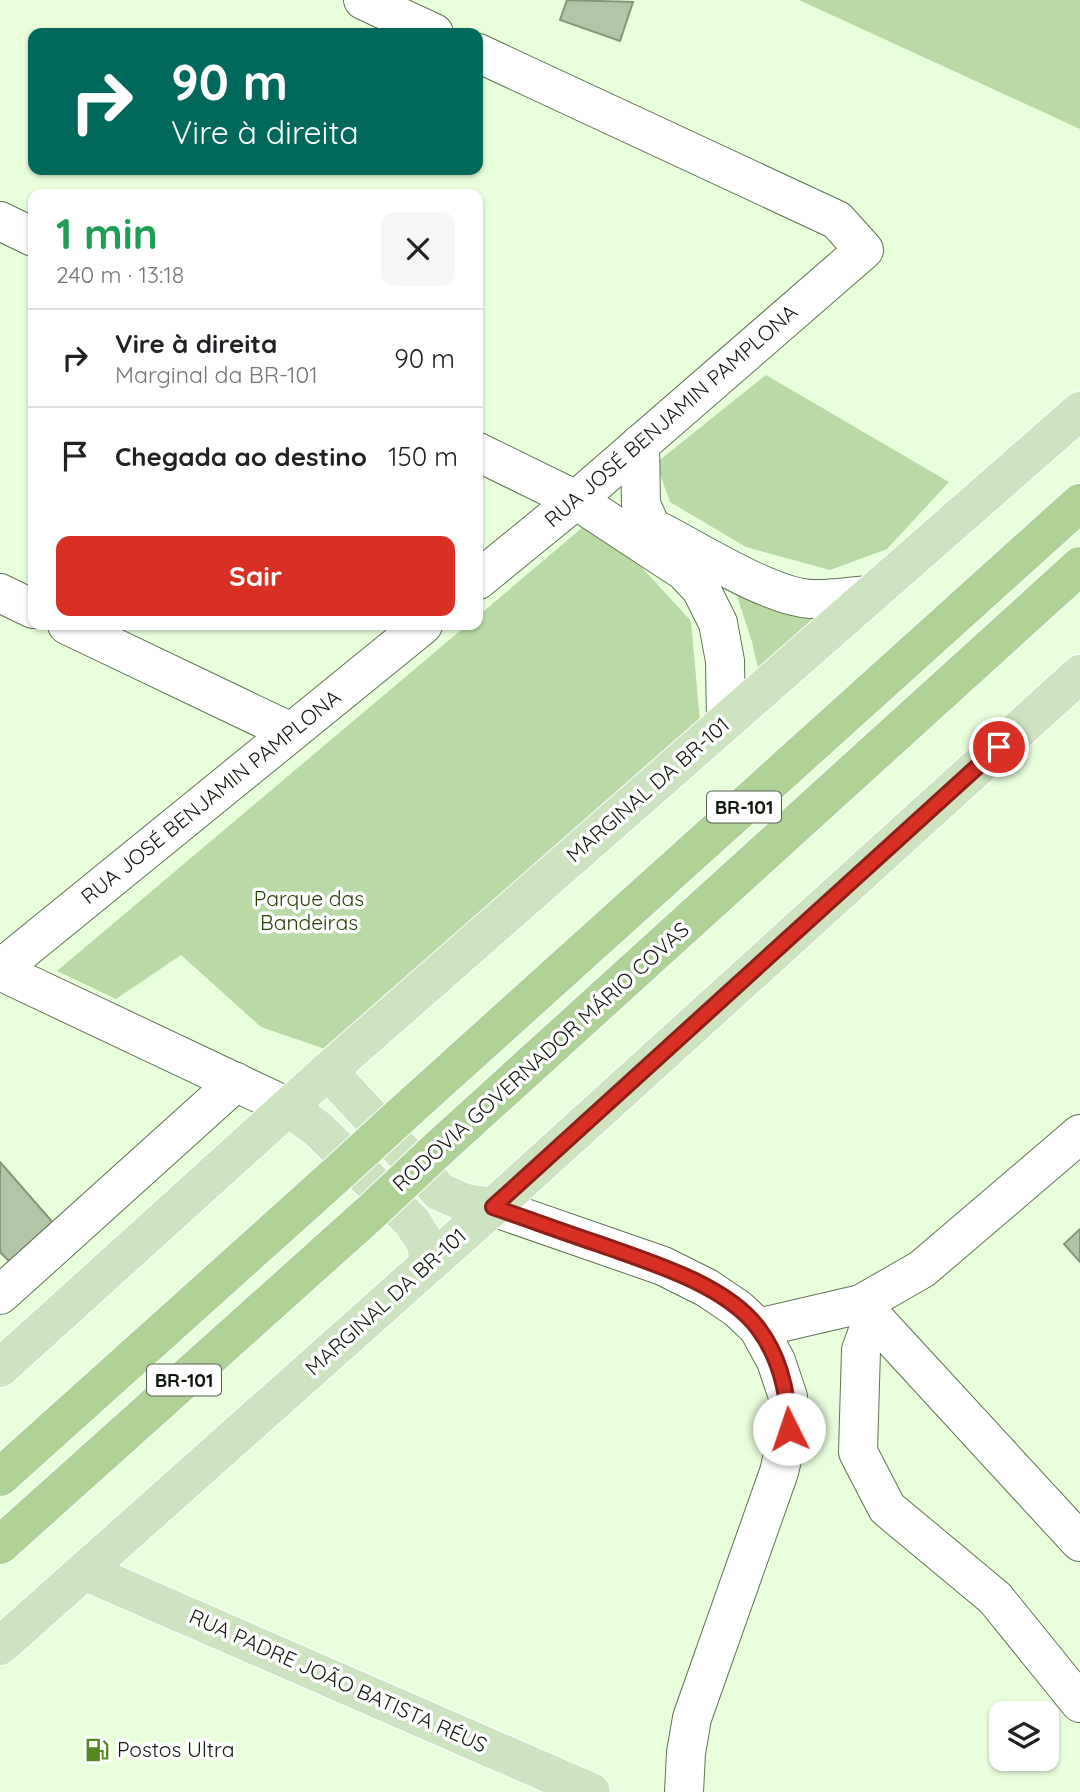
<!DOCTYPE html>
<html lang="pt">
<meta charset="utf-8">
<style>
body{margin:0;font-family:Quicksand,sans-serif;background:#f6f6f6;color:#202124;height:100vh;display:flex;flex-direction:column;font-size:26px;white-space:nowrap}
*{box-sizing:border-box;margin:0}
p{font-size:23px;color:#757577}
.icon{flex:none;width:38px;height:38px;fill:none;stroke:currentColor;stroke-width:2;stroke-linecap:round;stroke-linejoin:round}
.map{position:relative;flex:1;overflow:hidden}
.side{position:absolute;left:28px;top:189px;width:455px;height:441px;display:flex;flex-direction:column;background:#fff;border-radius:14px;box-shadow:0 2px 5px #0004}
.side>*{flex:none}
.guide{position:absolute;left:28px;top:28px;width:455px;height:147px;border-radius:14px;box-shadow:0 2px 5px #0004;background:#00695c;color:#fff;overflow:hidden}
.fabs{position:absolute;left:989px;top:1701px;display:grid;gap:14px}
.fabs a{display:grid;place-items:center;width:70px;height:70px;border-radius:14px;background:#fff;box-shadow:0 2px 5px #0004;font-size:35px}
.pin{position:absolute;display:grid;place-items:center;width:60px;height:60px;color:#fff;margin:-30px;border:4px solid #fff;border-radius:50%;box-shadow:0 2px 7px #0007}
.me{position:absolute;width:77px;margin:-38px;rotate:356deg;stroke-linejoin:round;filter:drop-shadow(0 0 5px #0008)}
.turn{display:flex;align-items:center;gap:24px;height:147px;padding:0 28px;font-size:32px}
.turn .icon{width:91px;height:91px;stroke-width:2.5}
.turn b{display:block;font-size:49px;line-height:60px}
.round{display:grid;place-items:center;flex:none;width:74px;height:74px;border-radius:14px;background:#f6f6f6}
.summary{display:flex;align-items:center;justify-content:space-between;height:119px;padding:0 28px}
h1{font-size:42px;font-weight:700;line-height:52px;color:#1e9e55}
.cta{display:flex;gap:14px;margin-top:auto;padding:14px 28px}
.cta a{flex:1;height:80px;border-radius:14px;background:#d93025;color:#fff;font-size:28px;font-weight:700;line-height:80px;text-align:center}
ul{padding:0;list-style:none}
li{display:flex;align-items:center;gap:21px;height:98px;padding:0 28px;border-top:2px solid #e0e0e0}
li div{flex:1}
li b{display:block;font-size:26px}
li em{font-style:normal}
.map>svg:first-child{display:block}
.green{fill:#b9daa4}
.building{fill:#b2c6a5;stroke:#849778;stroke-width:2}
.lines{fill:none;stroke-linecap:round;stroke-linejoin:round}
.minor-casing{stroke:#607254;stroke-width:40}
.major-casing{stroke:#fff;stroke-width:40}
.highway-casing{stroke:#fff;stroke-width:40}
.minor{stroke:#fff;stroke-width:38}
.major{stroke:#cee4c0;stroke-width:38}
.highway{stroke:#aed296;stroke-width:38}
.highway-bridge-casing{stroke:#fff;stroke-width:40;stroke-linecap:butt}
.highway-bridge{stroke:#aed296;stroke-width:38}
.route-casing{stroke:#8d1f18;stroke-width:18}
.route{stroke:#d93025;stroke-width:12}
.labels{text-anchor:middle;stroke-width:7;stroke-linejoin:round;paint-order:stroke}
.shield{fill:#fff;stroke:#585d55;stroke-width:2}
.shield-label{font-size:19px;font-weight:bold;fill:#10170c}
.street-label{font-size:21px;fill:#10170c;stroke:#fff}
.park-label{font-size:21px;fill:#244105;stroke:#fff}
.poi-label{font-size:21px;fill:#10170c;stroke:#fff;text-anchor:start}
</style>
<div class="map">
<svg width="1080" height="1792" viewBox="0 0 1080 1792">
<rect width="100%" height="100%" fill="#e9ffdc"/>
<g class="green">
<path d="M799,0H1080V129Z"/>
<path d="M766,375L949,482L887,549L830,570L746,547L670,502L656,463Z"/>
<path d="M583,527L636,561L691,621L700,722L328,1050L261,1027L181,955L116,999L57,971L467,625H478V616Z"/>
<path d="M735,590L817,618L759,672L752,642Z"/>
</g>
<g class="building">
<path d="M567,0L633,2L620,41L560,20Z"/>
<path d="M0,1162L55,1225L12,1264L0,1252Z"/>
<path d="M1080,1229V1262L1064,1244Z"/>
</g>
<g class="lines">
<g class="minor-casing">
<g id="minor">
<path d="M363,0L434,33"/>
<path d="M478,53L837,220L864,250L576,500L478,580"/>
<path d="M0,221L33,237"/>
<path d="M640,444L641,504L651,527"/>
<path d="M478,452L576,500L684,571L701,589L718,623L725,661L726,721"/>
<path d="M659,531C698,551 770,597 811,599C831,600 851,596 870,595"/>
<path d="M0,593L33,609"/>
<path d="M67,625L291,732"/>
<path d="M0,969L423,625"/>
<path d="M0,971L288,1107"/>
<path d="M493,1207L663,1266L707,1288L738,1309L758,1328L776,1361L788,1397L789,1429L779,1472L692,1718L686,1753L684,1792"/>
<path d="M0,1295L236,1082"/>
<path d="M861,1304L1080,1542"/>
<path d="M873,1317L861,1350L858,1452L887,1508L995,1598L1080,1703"/>
<path d="M758,1328L861,1304L922,1269L1080,1134"/>
</g>
</g>
<g class="major-casing">
<g id="major">
<path d="M328,1071L440,1192L466,1203L493,1207"/>
<path d="M288,1107L319,1130L412,1222L426,1244L429,1264"/>
<path d="M0,1368L328,1071L1080,411"/>
<path d="M84,1571L591,1792"/>
<path d="M0,1646L493,1207L1080,674"/>
</g>
</g>
<g class="highway-casing">
<g id="highway">
<path d="M407,1110L1080,503"/>
<path d="M437,1150L1080,566"/>
<path d="M0,1477L335,1176"/>
<path d="M0,1545L369,1214"/>
</g>
</g>
<use href="#minor" class="minor"/>
<use href="#major" class="major"/>
<use href="#highway" class="highway"/>
<g class="highway-bridge-casing">
<g id="highway-bridge">
<path d="M335,1176L407,1110"/>
<path d="M369,1214L437,1150"/>
</g>
</g>
<use href="#highway-bridge" class="highway-bridge"/>
</g>
<g class="lines">
<g class="route-casing">
<path id="route" d="M789,1429C788,1394 780,1357 758,1328C725,1284 649,1262 599,1244C563,1232 528,1219 493,1207L999,747"/>
</g>
<use href="#route" class="route"/>
</g>
<defs>
<g id="fuel-bare" transform="scale(1.89)"><path d="M-5.5-6h7V0h2V4h1.3V-2.5L3-4.5l.8-.8L6-3V5H2.5V1h-1V6h-7ZM-4.2-4.7v3.2H.2V-4.7Z" fill="#52871f" stroke="#fff" stroke-width="2.5" paint-order="stroke"/></g>
</defs>
<g fill-rule="evenodd">
<use href="#fuel-bare" x="97" y="1750"/>
</g>
<g class="labels">
<g class="shield">
<rect x="707" y="791.5" width="74" height="31" rx="5"/>
<rect x="147" y="1364.5" width="74" height="31" rx="5"/>
</g>
<g class="shield-label">
<text x="744" y="814">BR-101</text>
<text x="184" y="1387">BR-101</text>
</g>
<g class="street-label">
<text transform="translate(671 416) rotate(-41)" y="7">RUA JOSÉ BENJAMIN PAMPLONA</text>
<text transform="translate(648 790) rotate(-41)" y="7">MARGINAL DA BR-101</text>
<text transform="translate(211 797) rotate(-39)" y="7">RUA JOSÉ BENJAMIN PAMPLONA</text>
<text transform="translate(541 1057) rotate(-42)" y="7">RODOVIA GOVERNADOR MÁRIO COVAS</text>
<text transform="translate(386 1302) rotate(-42)" y="7">MARGINAL DA BR-101</text>
<text transform="translate(338 1681) rotate(24)" y="7">RUA PADRE JOÃO BATISTA RÉUS</text>
</g>
<g class="park-label">
<text x="309" y="906">Parque das<tspan x="309" dy="24">Bandeiras</tspan></text>
</g>
<g class="poi-label">
<text x="117" y="1757">Postos Ultra</text>
</g>
</g>
</svg>
<div class="fabs">
<a><svg class="icon" aria-label="layers" viewBox="0 0 24 24"><path d="M12 4l9 5-9 5-9-5zM3 14l9 5 9-5"/></svg></a>
</div>
<div class="pin" style="left:999px;top:747px;background:#d93025"><svg class="icon" aria-label="arrive" viewBox="0 0 24 24"><path d="M6 21V4h12l-3 4 3 4H6"/></svg></div>
<svg class="me" style="left:789px;top:1429px" viewBox="-20 -20 40 40"><circle r="19" fill="#fff"/><path d="M0-13L10 11 0 6-10 11z" fill="#d93025"/></svg>
<div class="guide">
<div class="turn"><svg class="icon" aria-label="right" viewBox="0 0 24 24"><path d="M7 20v-9h11M14 6l5 5-5 5"/></svg><div><b>90 m</b>Vire à direita</div></div>
</div>
<section class="side">
<div class="summary"><div><h1>1 min</h1><p>240 m · 13:18</p></div><a class="round"><svg class="icon" aria-label="close" viewBox="0 0 24 24"><path d="M6 6l12 12M18 6L6 18"/></svg></a></div>
<ul>
<li><svg class="icon" aria-label="right" viewBox="0 0 24 24"><path d="M7 20v-9h11M14 6l5 5-5 5"/></svg><div><b>Vire à direita</b><p>Marginal da BR-101</p></div><em>90 m</em></li>
<li><svg class="icon" aria-label="arrive" viewBox="0 0 24 24"><path d="M6 21V4h12l-3 4 3 4H6"/></svg><div><b>Chegada ao destino</b></div><em>150 m</em></li>
</ul>
<div class="cta"><a>Sair</a></div>
</section>
</div>
